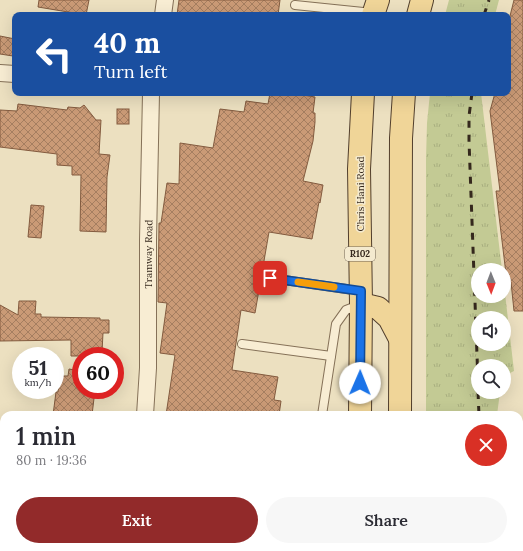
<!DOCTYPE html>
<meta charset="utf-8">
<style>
body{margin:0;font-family:Lora,serif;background:#f7f7f7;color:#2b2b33;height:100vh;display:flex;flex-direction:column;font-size:15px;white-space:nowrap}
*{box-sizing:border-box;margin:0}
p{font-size:13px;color:#7c7c81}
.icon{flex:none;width:22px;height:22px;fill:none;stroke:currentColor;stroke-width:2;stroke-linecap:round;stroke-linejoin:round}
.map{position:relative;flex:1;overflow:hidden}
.sheet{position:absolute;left:0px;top:411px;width:523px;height:140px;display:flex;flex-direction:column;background:#fff;border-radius:12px 12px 0 0;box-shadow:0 4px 16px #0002}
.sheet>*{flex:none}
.guide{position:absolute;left:12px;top:12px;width:499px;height:84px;border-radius:8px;box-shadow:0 4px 16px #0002;background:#1a4fa0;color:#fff;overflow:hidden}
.needle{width:26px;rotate:179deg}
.buttons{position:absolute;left:471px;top:263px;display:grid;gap:8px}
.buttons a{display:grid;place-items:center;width:40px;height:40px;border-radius:50%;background:#fff;box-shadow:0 4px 16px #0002;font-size:20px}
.speed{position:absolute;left:12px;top:347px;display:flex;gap:8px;font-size:20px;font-weight:700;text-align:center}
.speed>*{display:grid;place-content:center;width:52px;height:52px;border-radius:50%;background:#fff;box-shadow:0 4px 16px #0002;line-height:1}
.speed small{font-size:10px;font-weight:400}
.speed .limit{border:6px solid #d22;background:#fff;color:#111}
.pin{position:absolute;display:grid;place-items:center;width:34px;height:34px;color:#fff;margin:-17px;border-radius:8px;box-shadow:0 2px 6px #0006}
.me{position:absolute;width:44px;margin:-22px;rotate:1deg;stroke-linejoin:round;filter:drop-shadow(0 0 3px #0008)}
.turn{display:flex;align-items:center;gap:14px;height:84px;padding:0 16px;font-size:18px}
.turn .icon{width:52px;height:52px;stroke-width:2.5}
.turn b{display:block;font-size:28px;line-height:34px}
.round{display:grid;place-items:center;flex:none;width:42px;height:42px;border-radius:21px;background:#f7f7f7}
.overview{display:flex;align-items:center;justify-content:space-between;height:68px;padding:0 16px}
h1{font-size:24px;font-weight:600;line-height:30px}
.cta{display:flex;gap:8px;margin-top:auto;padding:8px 16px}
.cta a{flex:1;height:46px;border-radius:24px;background:#922a2a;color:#fff;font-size:16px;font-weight:600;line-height:46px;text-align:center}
.cta a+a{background:#f7f7f7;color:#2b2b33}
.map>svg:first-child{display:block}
.grass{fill:url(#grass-tufts);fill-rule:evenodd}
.building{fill:url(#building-cross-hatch);stroke:#835b3f}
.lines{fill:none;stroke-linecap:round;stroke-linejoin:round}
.lane-casing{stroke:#857158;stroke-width:10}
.street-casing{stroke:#857158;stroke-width:18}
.primary-casing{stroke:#523f2d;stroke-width:24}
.lane{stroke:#f8edd3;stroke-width:8}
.street{stroke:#f8edd3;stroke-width:16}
.primary{stroke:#f0d598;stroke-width:22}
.rail{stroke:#35281d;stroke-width:3;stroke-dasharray:7 7;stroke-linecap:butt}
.route-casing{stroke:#114b97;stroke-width:10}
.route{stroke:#1a73e8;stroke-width:7}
.slow{stroke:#f59e0b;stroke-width:7}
.labels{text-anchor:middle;stroke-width:3;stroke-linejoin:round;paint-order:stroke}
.shield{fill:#f4eacf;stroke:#6e6252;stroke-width:1}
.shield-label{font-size:9px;font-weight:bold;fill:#35281d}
.street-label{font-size:10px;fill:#35281d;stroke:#f4eacf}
</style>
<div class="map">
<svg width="523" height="551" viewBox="0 0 523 551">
<defs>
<pattern id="grass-tufts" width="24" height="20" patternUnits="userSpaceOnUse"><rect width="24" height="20" fill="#c3ca94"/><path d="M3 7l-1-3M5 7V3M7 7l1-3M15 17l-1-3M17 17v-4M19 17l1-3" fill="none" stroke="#a8ae7f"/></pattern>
<pattern id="building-cross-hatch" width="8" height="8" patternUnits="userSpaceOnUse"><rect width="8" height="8" fill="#ca9a76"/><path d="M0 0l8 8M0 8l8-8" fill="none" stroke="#a57e60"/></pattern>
</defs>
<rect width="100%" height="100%" fill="#ece0c0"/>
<g class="grass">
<path d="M449,0H499L495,15H445Z"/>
<path d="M430,93H481L502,270H478V296H504V285L514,371L504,376V366H478V392H500L497,415H426V159L427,123ZM478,318H504V344H478Z"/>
<path d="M420,547H484L483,551H419Z"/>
</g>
<g class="building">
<path d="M39,0H89L86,15L38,7Z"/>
<path d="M179,0H280L278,15H177Z"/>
<path d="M514,0H523V311H514L511,282H507L496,191H500L490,111L495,93H508V24Z"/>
<path d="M0,36L15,39V45L13,56L0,54Z"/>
<path d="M270,93L283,95V93H291L315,97L313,113H315V122L313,141L303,181L323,185L320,203L319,202L312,239L269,232L255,313L241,310L232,370L278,377L274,400L281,401L279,415H166L175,355L160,353L167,303L158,302L159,223H161L167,183L179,184L180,143L213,148L220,109L244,112L246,101L268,104Z"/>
<path d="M18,104L67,110L68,107L80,108L84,105L96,120H101L99,154L110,155L107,177L106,232L80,231L81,175H72V166L57,165V154L0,147V110L17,111Z"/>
<rect x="117" y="109" width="12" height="15"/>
<path d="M31,205L44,206L41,238L28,237Z"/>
<path d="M19,301H36L35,314H41V317L100,318V320H109V333H103L102,352H97V356H71V340L0,341V305L18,315Z"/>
<path d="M69,369L81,371V390H95L92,415H53L56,392H58L59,383H61L62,376H68Z"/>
</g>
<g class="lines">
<g class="lane-casing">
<g id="lane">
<path d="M295,5L373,13"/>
<path d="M270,278L360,291"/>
<path d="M242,344L331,356"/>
<path d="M322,415L336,324L346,310L359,305"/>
<path d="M302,551L303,547"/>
</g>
</g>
<g class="street-casing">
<g id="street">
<path d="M163,15L165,0"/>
<path d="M0,73L15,74"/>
<path id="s1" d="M145,415L148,368V240L151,93"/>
<path d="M519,531L523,526"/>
<path d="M132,551V547"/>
<path d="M512,551L513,547"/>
</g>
</g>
<g class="primary-casing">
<g id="primary">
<path d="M373,15L378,0"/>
<path d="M418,15L422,0"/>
<path d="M361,304L378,308L389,318L400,339"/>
<path d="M360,415L361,304L359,169L363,93"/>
<path d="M400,415L401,138L404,93"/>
<path d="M350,551L351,547"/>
<path d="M392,551V547"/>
</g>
</g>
<use href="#lane" class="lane"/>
<use href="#street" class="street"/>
<use href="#primary" class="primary"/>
<g class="rail">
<path d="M484,15L489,0"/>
<path d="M472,93L469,116V141L478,382"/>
<path d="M478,392L479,415"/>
<path d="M470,551L471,547"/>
</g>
</g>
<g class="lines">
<g class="route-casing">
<path id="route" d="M270,278L361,291L360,383"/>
</g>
<use href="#route" class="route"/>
<path class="slow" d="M298,282L334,287"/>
</g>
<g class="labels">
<rect class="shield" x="345" y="247" width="30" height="14" rx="3"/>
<g class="shield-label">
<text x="360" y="257">R102</text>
</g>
<g class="street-label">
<text transform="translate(360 194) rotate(-90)" y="4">Chris Hani Road</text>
<text dy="4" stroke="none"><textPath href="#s1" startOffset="161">Tramway Road</textPath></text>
</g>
</g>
</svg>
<div class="buttons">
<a><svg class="needle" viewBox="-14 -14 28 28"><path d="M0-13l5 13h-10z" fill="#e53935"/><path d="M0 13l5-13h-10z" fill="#7c7c81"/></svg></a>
<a><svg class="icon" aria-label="sound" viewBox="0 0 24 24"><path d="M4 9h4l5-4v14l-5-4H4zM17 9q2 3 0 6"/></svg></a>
<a><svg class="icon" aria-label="search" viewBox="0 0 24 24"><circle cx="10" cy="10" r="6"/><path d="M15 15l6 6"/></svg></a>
</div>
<div class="speed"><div>51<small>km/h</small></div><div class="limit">60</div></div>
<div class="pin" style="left:270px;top:278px;background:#d93025"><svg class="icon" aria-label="arrive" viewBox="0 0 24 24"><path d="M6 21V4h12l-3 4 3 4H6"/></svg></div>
<svg class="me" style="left:360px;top:383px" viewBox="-20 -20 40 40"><circle r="19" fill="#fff"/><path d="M0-13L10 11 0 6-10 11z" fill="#1a73e8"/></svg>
<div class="guide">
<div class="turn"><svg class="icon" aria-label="left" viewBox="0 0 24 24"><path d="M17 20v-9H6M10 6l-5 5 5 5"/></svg><div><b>40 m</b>Turn left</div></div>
</div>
<section class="sheet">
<div class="overview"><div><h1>1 min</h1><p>80 m · 19:36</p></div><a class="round" style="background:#d93025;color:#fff"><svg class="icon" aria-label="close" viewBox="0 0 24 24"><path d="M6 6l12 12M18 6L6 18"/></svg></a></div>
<div class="cta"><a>Exit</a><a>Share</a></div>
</section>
</div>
